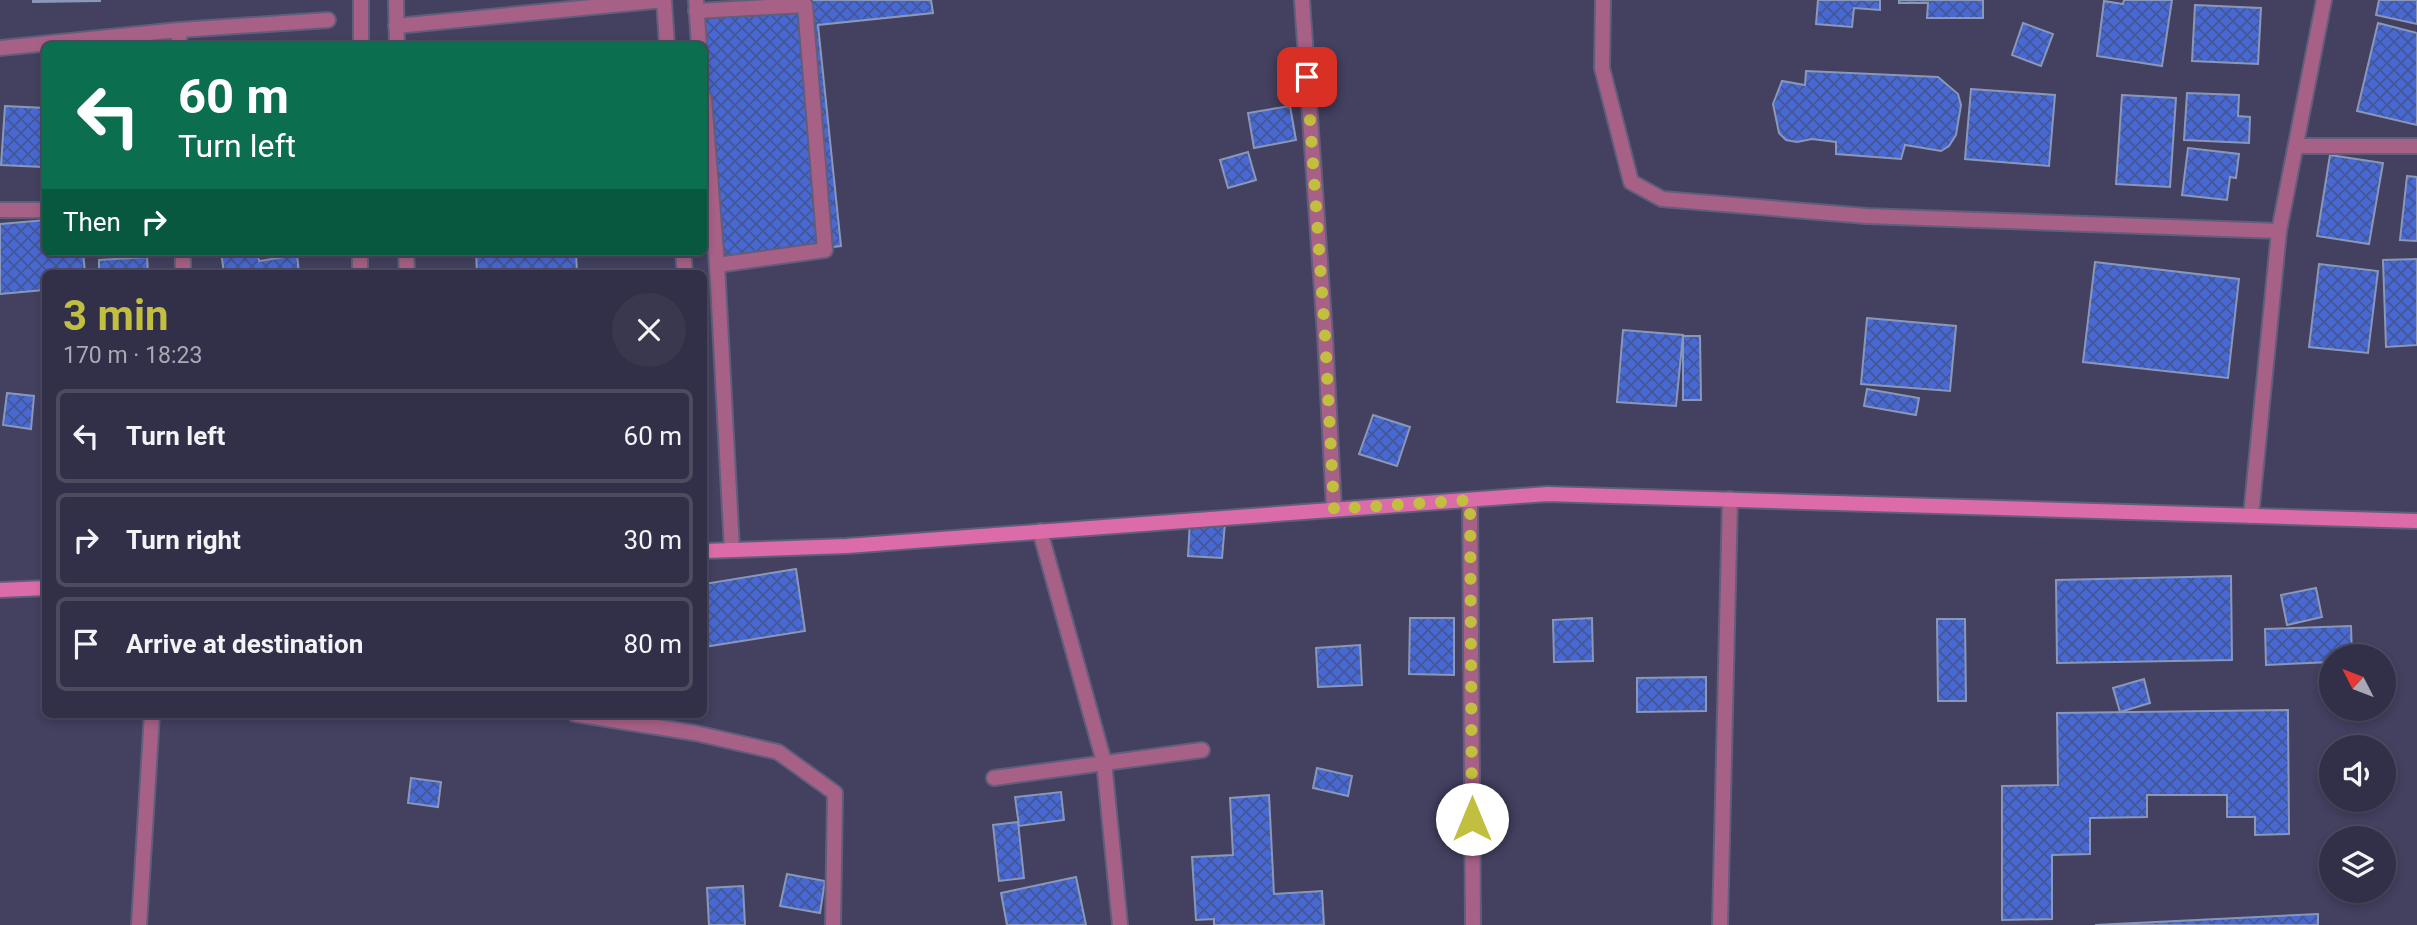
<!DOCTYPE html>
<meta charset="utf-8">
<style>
body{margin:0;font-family:Roboto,sans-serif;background:#3a384f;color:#f1f3f6;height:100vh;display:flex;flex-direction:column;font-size:26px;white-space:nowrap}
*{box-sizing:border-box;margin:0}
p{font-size:23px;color:#a8a9b4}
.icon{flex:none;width:38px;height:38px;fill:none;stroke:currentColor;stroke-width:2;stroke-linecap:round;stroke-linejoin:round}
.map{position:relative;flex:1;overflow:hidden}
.side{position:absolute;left:42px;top:270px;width:665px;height:448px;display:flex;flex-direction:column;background:#323048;border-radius:10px;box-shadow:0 4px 10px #0003,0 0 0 2px #4d4b60}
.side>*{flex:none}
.hud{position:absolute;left:42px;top:42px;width:665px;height:214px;border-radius:10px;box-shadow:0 4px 10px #0003,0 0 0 2px #4d4b60;background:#0b6e4f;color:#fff;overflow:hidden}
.needle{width:46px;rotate:312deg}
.controls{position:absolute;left:2319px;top:644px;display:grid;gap:14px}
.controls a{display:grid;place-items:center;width:77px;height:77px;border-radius:50%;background:#323048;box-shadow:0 4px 10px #0003,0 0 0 2px #4d4b60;font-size:35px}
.pin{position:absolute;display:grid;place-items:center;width:60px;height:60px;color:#fff;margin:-30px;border-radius:14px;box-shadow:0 4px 10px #0006}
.me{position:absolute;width:77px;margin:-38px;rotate:0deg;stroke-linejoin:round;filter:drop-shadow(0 0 5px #0008)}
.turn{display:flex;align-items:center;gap:24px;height:147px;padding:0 21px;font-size:32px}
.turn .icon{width:91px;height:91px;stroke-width:2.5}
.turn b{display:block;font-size:49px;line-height:60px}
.then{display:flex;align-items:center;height:66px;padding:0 21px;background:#0003;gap:14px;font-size:26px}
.round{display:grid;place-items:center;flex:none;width:74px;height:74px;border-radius:37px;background:#3a384f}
.headline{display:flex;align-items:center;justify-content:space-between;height:119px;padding:0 21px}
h1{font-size:42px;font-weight:700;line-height:52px;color:#c1be40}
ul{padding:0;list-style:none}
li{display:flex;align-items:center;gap:21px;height:94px;margin:0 14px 10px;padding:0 7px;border:4px solid #4d4b60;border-radius:10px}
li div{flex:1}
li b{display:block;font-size:26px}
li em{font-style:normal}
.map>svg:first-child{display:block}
.building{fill:url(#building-cross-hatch);stroke:#8997b9;stroke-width:2}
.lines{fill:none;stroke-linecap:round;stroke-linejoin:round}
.lane-casing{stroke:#605e7b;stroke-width:18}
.street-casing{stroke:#605e7b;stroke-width:18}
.secondary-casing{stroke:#605e7b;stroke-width:18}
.lane{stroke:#a76086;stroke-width:14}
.street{stroke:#a76086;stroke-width:14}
.secondary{stroke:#dc6ca9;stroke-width:14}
.route{stroke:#c1be40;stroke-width:12;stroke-dasharray:0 21.6}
</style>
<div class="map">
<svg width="2417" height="925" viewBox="0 0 2417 925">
<defs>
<pattern id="building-cross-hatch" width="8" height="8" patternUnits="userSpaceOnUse" patternTransform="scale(1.75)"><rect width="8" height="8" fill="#4868d3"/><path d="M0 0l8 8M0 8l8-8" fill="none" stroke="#445694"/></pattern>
</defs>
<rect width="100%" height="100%" fill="#434060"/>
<g class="building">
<path d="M33,0H100V1L33,2Z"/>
<path d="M793,0H931L933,13L818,25L841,246L723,259L704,68V46L698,10Z"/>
<path d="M1818,0H1880V10L1854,8L1852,27L1816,24Z"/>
<path d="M1899,0H1983V18H1927L1928,3H1899Z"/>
<path d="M2124,0H2172L2162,66L2097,56L2104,1L2123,4Z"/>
<path d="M2379,0H2417V24L2376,15Z"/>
<path d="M2195,5L2261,8L2258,64L2192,61Z"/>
<path d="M2023,23L2053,34L2041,66L2012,55Z"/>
<path d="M2378,23L2417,33V125L2357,111Z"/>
<path d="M341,41V46H298V43Z"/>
<path d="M1806,71L1938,77L1958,94L1961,105L1956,135L1949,146L1941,151L1905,145L1901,159L1836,154V142L1812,139L1797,142L1786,140L1779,133L1773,104L1782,81L1805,85Z"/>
<path d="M1971,89L2055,95L2049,166L1965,159Z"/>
<path d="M2187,93L2239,95L2238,116L2250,117L2249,143L2184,140Z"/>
<path d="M2122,95L2176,98L2170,187L2116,184Z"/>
<path d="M5,106L45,108L42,167L1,165Z"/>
<path d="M1290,106L1296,140L1254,148L1248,113Z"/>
<path d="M2188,148L2239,154L2236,178L2230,177L2227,200L2182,195Z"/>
<path d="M1248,152L1256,180L1228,188L1220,160Z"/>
<path d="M2330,155L2383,163L2369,244L2317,236Z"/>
<path d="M2407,176L2417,177V241L2400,240Z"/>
<path d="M46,220V252H83L85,273H46V294L44,290L0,294V224Z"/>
<path d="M87,252H172V255L87,254Z"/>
<path d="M221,252H257L259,261L297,255L299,273H224Z"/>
<path d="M476,252H576L577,273H477Z"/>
<path d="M147,257L148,273H99V260Z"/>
<path d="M2417,259V345L2386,347L2383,260Z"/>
<path d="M2095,262L2239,279L2228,378L2083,362Z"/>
<path d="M2319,264L2378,271L2368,353L2309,347Z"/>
<path d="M1867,318L1956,326L1950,391L1861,384Z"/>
<path d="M1623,330L1683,335L1676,406L1617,402Z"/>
<path d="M1683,336H1700L1701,400H1683Z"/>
<path d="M1867,389L1919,398L1916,415L1864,406Z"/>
<path d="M7,393L34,396L31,429L3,425Z"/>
<path d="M1373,415L1410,427L1397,466L1359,454Z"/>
<path d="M1190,520L1225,523L1222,558L1188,556Z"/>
<path d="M796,569L805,631L704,647V584Z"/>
<path d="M2231,576L2232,660L2057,663L2056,580Z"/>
<path d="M2316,588L2322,617L2287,625L2281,595Z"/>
<path d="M1410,618H1454V675L1409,674Z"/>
<path d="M1592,618L1593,661L1554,662L1553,620Z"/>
<path d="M1937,619H1965L1966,701H1938Z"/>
<path d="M2351,626L2352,656H2331V662L2266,665L2265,629Z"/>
<path d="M1360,645L1362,685L1318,687L1316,648Z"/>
<path d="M1706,677V711L1637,712V678Z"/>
<path d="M2144,679L2150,703L2120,712L2113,688Z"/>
<path d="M2288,710L2289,834L2255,835V817H2227V795H2147V817L2090,818V854L2052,855V919L2002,920V786L2058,785L2057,713Z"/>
<path d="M1317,768L1352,776L1348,796L1313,788Z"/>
<path d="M411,778L441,782L438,807L408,803Z"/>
<path d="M1061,792L1064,820L1019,826L1015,797Z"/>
<path d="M1269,795L1274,894L1322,891L1324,925H1214V919L1196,920L1192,857L1233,855L1230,798Z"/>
<path d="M1018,822L1024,878L999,881L993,825Z"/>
<path d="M787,874L825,881L820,913L780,906Z"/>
<path d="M1076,877L1086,925H1007L1001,893Z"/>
<path d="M743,886L745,925H709L707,888Z"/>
<path d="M2318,914V925H2095Z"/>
</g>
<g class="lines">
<g class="lane-casing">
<g id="lane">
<path d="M396,0L397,46"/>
<path d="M664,0L667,46"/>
<path d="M696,0L699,46"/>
<path d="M696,11L805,5L825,250L717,265"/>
<path d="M396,26L664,0"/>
<path d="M704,98L717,265L732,550"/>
<path d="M406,252L407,273"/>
<path d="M683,252L685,273"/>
<path d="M1040,531L1104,762L1120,925"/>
<path d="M994,778L1202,750"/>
<path d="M139,925L152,714"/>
</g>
</g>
<g class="street-casing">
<g id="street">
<path d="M1302,0L1325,335L1334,509"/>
<path d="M1603,0L1602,68L1631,182L1662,199L1866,216L2279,231L2251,516"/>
<path d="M179,30L328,20"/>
<path d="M361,46V0"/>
<path d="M0,48L179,30V46"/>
<path d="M2296,146H2417"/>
<path d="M0,210H46"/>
<path d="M2279,231L2324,0"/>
<path d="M183,252V273"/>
<path d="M360,273V252"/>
<path d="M1470,500L1473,925"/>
<path d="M575,714L695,733L778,752L835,793L833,925"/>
<path d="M1720,925L1730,499"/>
</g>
</g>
<g class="secondary-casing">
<g id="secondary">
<path d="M704,551L847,546L1547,494L2417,521"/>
<path d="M0,590L46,588"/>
</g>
</g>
<use href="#lane" class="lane"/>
<use href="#street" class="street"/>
<use href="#secondary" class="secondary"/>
</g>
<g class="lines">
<path class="route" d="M1307,77L1325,335L1334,509L1470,500L1472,819"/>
</g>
</svg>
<div class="controls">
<a><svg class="needle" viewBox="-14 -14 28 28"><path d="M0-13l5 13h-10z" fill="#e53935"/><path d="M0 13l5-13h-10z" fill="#a8a9b4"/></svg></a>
<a><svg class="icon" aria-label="sound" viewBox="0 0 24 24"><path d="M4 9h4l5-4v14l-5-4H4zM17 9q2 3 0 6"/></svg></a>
<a><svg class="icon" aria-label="layers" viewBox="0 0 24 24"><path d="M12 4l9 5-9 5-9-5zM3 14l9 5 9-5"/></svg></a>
</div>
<div class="pin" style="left:1307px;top:77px;background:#d93025"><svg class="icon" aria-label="arrive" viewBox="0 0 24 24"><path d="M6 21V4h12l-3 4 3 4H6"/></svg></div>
<svg class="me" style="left:1472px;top:819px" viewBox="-20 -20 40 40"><circle r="19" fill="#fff"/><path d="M0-13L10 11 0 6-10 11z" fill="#c1be40"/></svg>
<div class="hud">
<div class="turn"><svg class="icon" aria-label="left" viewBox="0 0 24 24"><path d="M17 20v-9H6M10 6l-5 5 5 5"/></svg><div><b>60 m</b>Turn left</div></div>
<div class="then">Then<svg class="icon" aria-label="right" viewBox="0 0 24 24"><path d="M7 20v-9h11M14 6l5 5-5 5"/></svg></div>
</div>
<section class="side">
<div class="headline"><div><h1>3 min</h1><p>170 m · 18:23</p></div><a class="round"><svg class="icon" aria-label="close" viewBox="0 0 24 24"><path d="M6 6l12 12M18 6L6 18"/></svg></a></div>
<ul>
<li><svg class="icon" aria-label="left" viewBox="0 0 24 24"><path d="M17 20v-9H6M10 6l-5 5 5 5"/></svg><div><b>Turn left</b></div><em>60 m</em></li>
<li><svg class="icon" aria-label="right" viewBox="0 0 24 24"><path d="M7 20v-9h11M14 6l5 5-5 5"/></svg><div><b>Turn right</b></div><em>30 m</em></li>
<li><svg class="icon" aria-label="arrive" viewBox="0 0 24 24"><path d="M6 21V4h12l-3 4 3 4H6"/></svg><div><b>Arrive at destination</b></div><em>80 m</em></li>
</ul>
</section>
</div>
